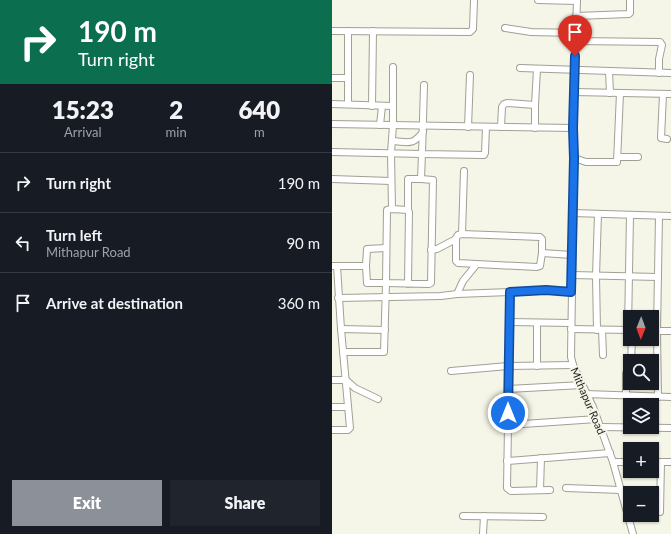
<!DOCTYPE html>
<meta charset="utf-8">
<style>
body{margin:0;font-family:Lato,sans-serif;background:#20242c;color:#f1f3f6;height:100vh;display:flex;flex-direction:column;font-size:15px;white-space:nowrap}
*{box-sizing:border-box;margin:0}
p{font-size:13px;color:#9ea1a6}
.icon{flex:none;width:22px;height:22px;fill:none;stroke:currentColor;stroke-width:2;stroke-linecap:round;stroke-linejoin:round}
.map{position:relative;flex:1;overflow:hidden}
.panel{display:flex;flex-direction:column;background:#171b24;width:332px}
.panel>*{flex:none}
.guide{background:#0b6e4f;color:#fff;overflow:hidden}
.needle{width:26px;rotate:181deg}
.tools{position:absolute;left:291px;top:310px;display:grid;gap:8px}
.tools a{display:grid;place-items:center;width:36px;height:36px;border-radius:0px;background:#171b24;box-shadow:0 1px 3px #0004;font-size:20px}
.pin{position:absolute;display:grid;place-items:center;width:34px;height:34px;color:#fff;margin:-41px -17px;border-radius:50% 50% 50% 0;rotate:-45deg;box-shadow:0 0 4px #0007}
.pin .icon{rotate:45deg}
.me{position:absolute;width:44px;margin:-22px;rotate:0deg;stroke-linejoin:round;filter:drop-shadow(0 0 3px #0008)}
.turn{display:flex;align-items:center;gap:14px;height:84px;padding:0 12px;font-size:18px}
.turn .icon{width:52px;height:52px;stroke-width:2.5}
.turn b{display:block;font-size:28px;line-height:34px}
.eta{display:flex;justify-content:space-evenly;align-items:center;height:68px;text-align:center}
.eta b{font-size:24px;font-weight:800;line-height:28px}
.button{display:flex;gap:8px;margin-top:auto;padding:8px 12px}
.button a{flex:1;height:46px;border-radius:0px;background:#8c9099;color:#fff;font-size:16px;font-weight:800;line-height:46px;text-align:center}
.button a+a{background:#20242c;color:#f1f3f6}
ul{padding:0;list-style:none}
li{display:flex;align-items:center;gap:12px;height:60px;padding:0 12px;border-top:1px solid #363941}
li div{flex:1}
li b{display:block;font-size:15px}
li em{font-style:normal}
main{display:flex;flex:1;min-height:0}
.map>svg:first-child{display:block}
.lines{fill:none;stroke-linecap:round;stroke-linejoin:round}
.minor-casing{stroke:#a0a094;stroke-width:8}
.minor{stroke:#fff;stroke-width:6}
.route-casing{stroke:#114b97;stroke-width:10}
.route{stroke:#1a73e8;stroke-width:7}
.labels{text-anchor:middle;stroke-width:4;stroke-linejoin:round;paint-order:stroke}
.street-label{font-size:11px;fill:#272722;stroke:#f5f6e8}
</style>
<main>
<section class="panel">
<div class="guide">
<div class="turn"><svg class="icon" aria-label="right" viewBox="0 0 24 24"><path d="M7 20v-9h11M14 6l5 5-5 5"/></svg><div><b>190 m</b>Turn right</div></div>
</div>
<div class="eta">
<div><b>15:23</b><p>Arrival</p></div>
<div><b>2</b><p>min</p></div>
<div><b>640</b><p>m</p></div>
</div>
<ul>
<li><svg class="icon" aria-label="right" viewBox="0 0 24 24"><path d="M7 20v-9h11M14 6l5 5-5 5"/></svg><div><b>Turn right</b></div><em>190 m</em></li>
<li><svg class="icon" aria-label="left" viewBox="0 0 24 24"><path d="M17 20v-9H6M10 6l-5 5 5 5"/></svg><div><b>Turn left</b><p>Mithapur Road</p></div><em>90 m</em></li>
<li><svg class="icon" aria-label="arrive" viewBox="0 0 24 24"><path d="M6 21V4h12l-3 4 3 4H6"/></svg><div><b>Arrive at destination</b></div><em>360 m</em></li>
</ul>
<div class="button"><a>Exit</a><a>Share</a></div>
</section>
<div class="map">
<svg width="339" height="534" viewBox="0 0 339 534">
<rect width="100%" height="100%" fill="#f5f6e8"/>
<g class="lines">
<g class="minor-casing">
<g id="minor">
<path d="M206,0L245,1"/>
<path d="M245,0L241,128L242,158L239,357L241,365L261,407L281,462L301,534"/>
<path d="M244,16L297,14L298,13V0"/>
<path d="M173,28L199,32L244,33"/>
<path d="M0,31L138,32L141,29L142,0"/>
<path d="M244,41L328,42L330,45L327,59V73"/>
<path d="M188,68L339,73"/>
<path d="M277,71L278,93"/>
<path d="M0,78H16V31"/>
<path d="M16,78V104"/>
<path d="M92,85L90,154L152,155L153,153L154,127"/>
<path d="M242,92L339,94"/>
<path d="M331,94L329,138L335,139"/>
<path d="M0,104L61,106"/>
<path d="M40,106L41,31"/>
<path d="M0,124L241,128"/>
<path d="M48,125L50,106"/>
<path d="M136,127L138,75"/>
<path d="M169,127L170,107L172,104L175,103L203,105"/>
<path d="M203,128V105L205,69"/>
<path d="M60,141C77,142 80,146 91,132"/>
<path d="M0,152L90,154L89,179"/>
<path d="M286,157H306"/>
<path d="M242,158L254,162H285L288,93"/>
<path d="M0,179L59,181"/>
<path d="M60,209L59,153L61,125V67"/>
<path d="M76,210L60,209L55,210L54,283L97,284L99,283L101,180L89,179H76V210L77,212L76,284"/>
<path d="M240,213L339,216"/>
<path d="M130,234L208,237L210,239V253L208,266L205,267L126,263L124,261V238L126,235Z"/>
<path d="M130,234L132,171"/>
<path d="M99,250L105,249L124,239"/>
<path d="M210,253L240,255"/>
<path d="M0,266H34"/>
<path d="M240,275L326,277"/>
<path d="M178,292L215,290L239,291"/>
<path d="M125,294L178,292L176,425"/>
<path d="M6,298L109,296L125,294L131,281L144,265"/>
<path d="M177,322L239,323"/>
<path d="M205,323V366"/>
<path d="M9,329L53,330"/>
<path d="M239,329L298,330"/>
<path d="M265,330L264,276L266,214"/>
<path d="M270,330L271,355"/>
<path d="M296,330L298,215"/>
<path d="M320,331H339"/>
<path d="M11,352H52L54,283H35L34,266L35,249L54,248"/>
<path d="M299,361L300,339"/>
<path d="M119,371L176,366L241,365"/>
<path d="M0,380H14L23,388L46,399"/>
<path d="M176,389L250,385"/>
<path d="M254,394L339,397"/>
<path d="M294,396V373L298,371"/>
<path d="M326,397L325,331L327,216"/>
<path d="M0,407H16"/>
<path d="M268,427L339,428"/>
<path d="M0,430H16L18,428L9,329L5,266"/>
<path d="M175,461L278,453"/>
<path d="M281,462H298"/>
<path d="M320,462H339"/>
<path d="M234,488L289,490"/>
<path d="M208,490L209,458"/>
<path d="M218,490L179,491L175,488L176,425L265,419"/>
<path d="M328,512L329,462"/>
<path d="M131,516L211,517"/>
<path d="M151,534L152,516"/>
</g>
</g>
<use href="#minor" class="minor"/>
</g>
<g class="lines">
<g class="route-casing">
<path id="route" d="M176,413L178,292L214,290L239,292L242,158L241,128L243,56"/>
</g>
<use href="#route" class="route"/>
</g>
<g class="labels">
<g class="street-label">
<text transform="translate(256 401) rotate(67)" y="4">Mithapur Road</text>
</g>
</g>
</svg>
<div class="tools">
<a><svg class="needle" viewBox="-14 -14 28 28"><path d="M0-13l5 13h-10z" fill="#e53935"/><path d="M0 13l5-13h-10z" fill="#9ea1a6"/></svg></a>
<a><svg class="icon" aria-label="search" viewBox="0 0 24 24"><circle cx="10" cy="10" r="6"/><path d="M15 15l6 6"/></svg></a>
<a><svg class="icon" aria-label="layers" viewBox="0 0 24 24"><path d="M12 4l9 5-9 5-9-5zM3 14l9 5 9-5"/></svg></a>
<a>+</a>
<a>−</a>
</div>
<div class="pin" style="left:243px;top:56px;background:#d93025"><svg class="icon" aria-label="arrive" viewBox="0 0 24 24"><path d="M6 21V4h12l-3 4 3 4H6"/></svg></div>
<svg class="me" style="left:176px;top:413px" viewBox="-20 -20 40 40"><circle r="17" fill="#1a73e8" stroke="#fff" stroke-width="3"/><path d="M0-11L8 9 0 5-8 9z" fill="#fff"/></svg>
</div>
</main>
